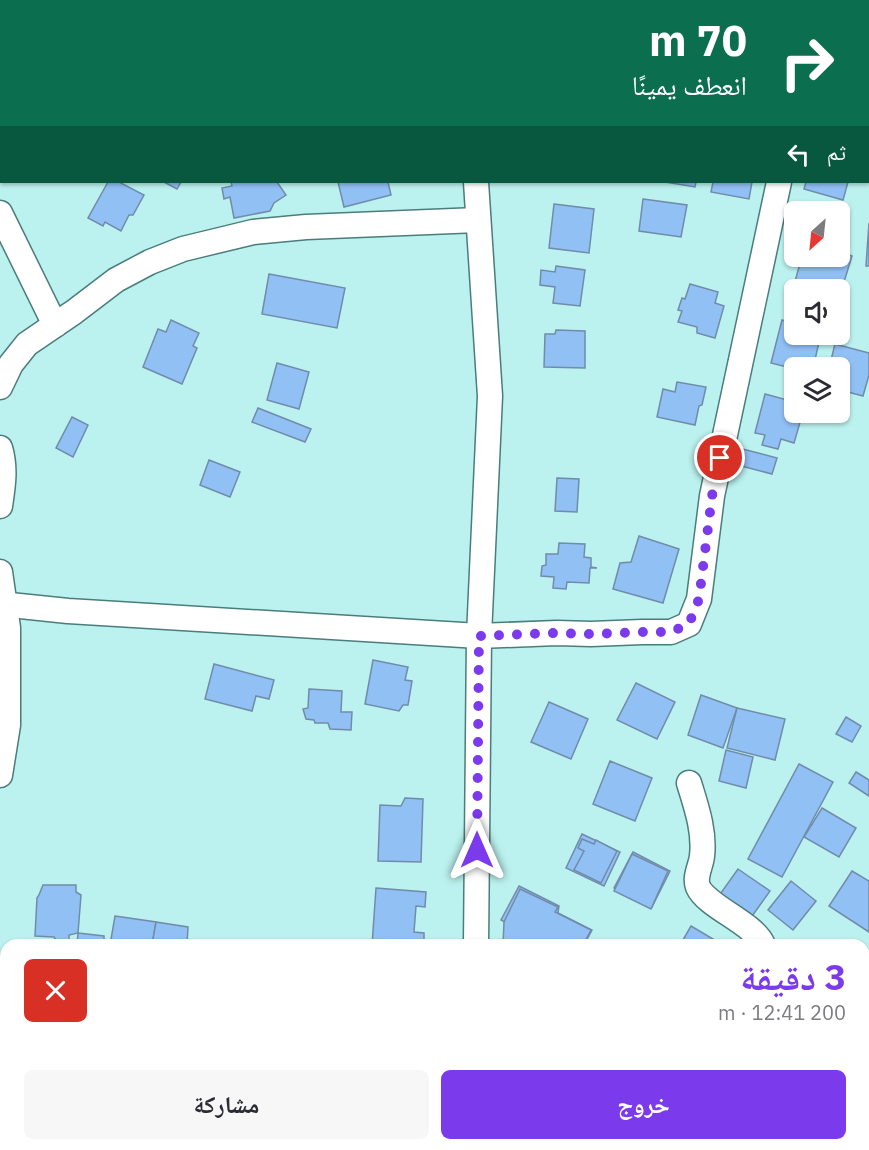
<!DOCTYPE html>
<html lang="ar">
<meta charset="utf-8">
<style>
body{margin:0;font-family:"IBM Plex Sans","Noto Naskh Arabic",sans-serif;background:#f7f7f7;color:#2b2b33;direction:rtl;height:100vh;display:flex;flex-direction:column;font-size:22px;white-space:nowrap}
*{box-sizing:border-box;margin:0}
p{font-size:20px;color:#7c7c81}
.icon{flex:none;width:33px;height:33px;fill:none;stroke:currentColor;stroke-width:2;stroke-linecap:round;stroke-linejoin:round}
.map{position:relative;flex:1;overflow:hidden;direction:ltr}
.side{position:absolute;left:0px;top:939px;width:870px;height:212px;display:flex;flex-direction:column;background:#fff;border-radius:18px 18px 0 0;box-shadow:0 2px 4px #0004;direction:rtl}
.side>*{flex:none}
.guide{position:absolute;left:0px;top:0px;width:870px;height:183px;box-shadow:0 2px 4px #0004;direction:rtl;background:#0b6e4f;color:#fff;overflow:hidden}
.needle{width:39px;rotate:207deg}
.tools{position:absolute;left:784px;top:201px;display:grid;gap:12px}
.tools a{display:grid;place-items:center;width:66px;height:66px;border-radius:9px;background:#fff;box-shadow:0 2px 4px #0004;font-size:30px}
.pin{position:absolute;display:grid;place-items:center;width:51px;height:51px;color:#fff;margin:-26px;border:3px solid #fff;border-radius:50%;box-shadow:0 2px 6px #0007}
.me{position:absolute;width:66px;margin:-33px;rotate:0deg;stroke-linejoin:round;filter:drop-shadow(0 0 4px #0008)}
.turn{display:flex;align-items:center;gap:21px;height:126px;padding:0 24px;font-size:27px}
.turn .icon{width:78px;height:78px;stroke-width:2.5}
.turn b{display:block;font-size:42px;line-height:51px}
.then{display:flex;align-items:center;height:57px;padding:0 24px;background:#0003;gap:12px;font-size:22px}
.round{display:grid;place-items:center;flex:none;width:63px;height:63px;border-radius:9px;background:#f7f7f7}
.overview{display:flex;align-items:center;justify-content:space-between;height:102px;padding:0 24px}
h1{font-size:36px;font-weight:700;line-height:45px;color:#7c3aed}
.cta{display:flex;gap:12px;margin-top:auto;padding:12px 24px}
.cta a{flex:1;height:69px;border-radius:9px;background:#7c3aed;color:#fff;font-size:24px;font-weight:700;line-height:69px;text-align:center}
.cta a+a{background:#f7f7f7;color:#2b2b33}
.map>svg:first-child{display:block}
.building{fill:#91c0f5;stroke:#718caa;stroke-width:1.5}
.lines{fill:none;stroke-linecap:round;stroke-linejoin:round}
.street-casing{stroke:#4a7d7b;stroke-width:27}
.street{stroke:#fff;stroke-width:24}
.route{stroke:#7c3aed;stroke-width:10;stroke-dasharray:0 18}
</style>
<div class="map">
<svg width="869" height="1150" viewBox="0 0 869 1150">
<rect width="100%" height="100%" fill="#bbf1ee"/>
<g class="building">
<path d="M43,0H93L92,2H42Z"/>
<path d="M125,0H188L187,2H124Z"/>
<rect x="291" y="0" width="39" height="2"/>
<rect x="0" y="15" width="2" height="38"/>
<path d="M108,182H119L144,195L133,215H129L121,231L105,222L103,226L88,218Z"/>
<path d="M164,182H181L177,189Z"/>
<path d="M231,182H277L286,195L274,203L270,211L234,218L230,197L224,199L222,188L232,186Z"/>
<path d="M338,182H388L391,195L344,207Z"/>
<path d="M665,182H696L695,187Z"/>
<path d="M713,182H752L749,199L711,192Z"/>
<path d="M806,182H848L843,200L804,189Z"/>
<path d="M643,199L687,205L681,237L639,231Z"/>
<path d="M554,204L594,209L589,253L549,248Z"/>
<path d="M869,223V266H866Z"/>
<path d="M840,252L852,256L840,295V290H795V297L791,296L802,256H840Z"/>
<path d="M556,266L585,270L580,306L553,303L555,287L540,285L541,270L555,272Z"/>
<path d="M269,274L345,288L337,328L262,314Z"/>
<path d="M690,284L718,292L715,303L724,306L715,338L697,333V327L678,322L682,311L678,310L682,298L685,299Z"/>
<path d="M171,320L199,333L193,346L197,348L182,384L143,367L158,329L166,332Z"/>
<path d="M782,320L795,323V334H821L813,368H795V369L771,363Z"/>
<path d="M556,330L585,331V368L544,367L545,334H555Z"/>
<path d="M835,344L869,353V375L863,396L840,390V368H829Z"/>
<path d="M277,363L309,372L299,409L267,400Z"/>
<path d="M677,382L706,387L702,405L699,406L695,425L657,417L663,389L675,392Z"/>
<path d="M765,394L795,402V412H803L794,443L781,439L778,449L762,445L765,435L755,433Z"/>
<path d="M258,408L311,429L305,442L252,422Z"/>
<path d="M72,417L88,425L73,457L56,448Z"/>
<path d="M735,447L777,458L772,474L730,463Z"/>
<path d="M209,460L240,472L230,497L200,485Z"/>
<path d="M557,478L579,479L577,512L555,511Z"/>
<path d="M639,536L679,549L663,603L613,589L620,563L631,562Z"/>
<path d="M559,543L585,544L584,557L591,558V567L597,568H590L589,583L567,582L566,589L553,588L554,577L541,576L542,566L546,565V554H558Z"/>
<path d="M373,660L408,667L405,680L412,681L408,705H403L399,711L365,704Z"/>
<path d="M214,664L274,680L269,699L256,696L252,711L205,699Z"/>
<path d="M636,683L675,702L657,739L617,720Z"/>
<path d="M309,689L342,691L341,712H352L351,730L330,729L328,723H315L314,720L306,719L303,709L308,708Z"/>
<path d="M701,695L737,708L723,748L688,735Z"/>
<path d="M549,702L588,719L571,759L531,742Z"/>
<path d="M737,708L785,719L775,760L727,748Z"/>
<path d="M846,717L861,726L852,742L836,734Z"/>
<path d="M726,750L753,757L746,788L719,781Z"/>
<path d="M610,761L652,778L635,821L593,804Z"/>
<path d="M799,764L833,782L782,877L748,859Z"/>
<path d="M856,772L869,780V796L849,783Z"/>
<path d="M405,798L423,799L421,862L378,861L380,805L401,806Z"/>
<path d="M822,808L856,828L839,857L804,837Z"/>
<path d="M582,834L620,852L604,886L566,868Z"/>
<path d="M582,839L594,844L596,840L617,851L601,883L574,870L584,851L578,848Z"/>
<path d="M633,852L670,871L652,907L614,888Z"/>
<path d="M632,854L668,871L651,909L614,891Z"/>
<path d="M738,869L770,891L750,919L718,897Z"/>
<path d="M852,871L869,881V932L829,906Z"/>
<path d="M791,881L816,901L793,930L768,910Z"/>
<path d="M43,885H76V892L81,895L78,933L69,935V940H56L54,937L35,936L37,898L39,895Z"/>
<path d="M519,886L559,906L558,913L592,930L584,945H540L552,923L546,920L545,927L539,924L532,937L501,920Z"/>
<path d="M376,888L426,892L425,907L416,906L414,932L424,933V945H372Z"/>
<path d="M520,889L558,907L555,912L591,930L583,945H503L504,922Z"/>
<path d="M115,916L156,922L152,945H110Z"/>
<path d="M156,922L188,927L187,945H152Z"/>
<path d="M691,926L723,945H680Z"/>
<path d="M78,933L104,936V945H77Z"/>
<path d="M864,988L869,990V1037L864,1035Z"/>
<path d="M306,1144H341L340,1150H305Z"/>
<path d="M513,1144H684L693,1145V1150H513Z"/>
</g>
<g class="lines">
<g class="street-casing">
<g id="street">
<path d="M444,0V2"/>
<path d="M868,92L869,91"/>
<path d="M476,182L490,396L479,636L476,945"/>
<path d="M0,213L55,325"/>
<path d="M0,387L11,364L27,344L74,312L116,280L150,262L183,249L253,232L306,227L478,220"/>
<path d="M0,448C6,468 3,486 0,506"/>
<path d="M0,572L8,628V725L0,775"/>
<path d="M0,604L68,611L479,636L557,633L591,634L642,632H671L689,624L699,599L712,496L779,182"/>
<path d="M689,783C696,806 705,831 702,856C701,866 694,877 698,887C707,907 754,923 763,945"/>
<path d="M864,1112L869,1113"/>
<path d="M473,1150V1144"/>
</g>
</g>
<use href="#street" class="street"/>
</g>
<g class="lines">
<path class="route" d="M477,850L479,636L556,633L591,634L642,632H671L689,624L699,599L712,496L720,458"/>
</g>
</svg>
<div class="tools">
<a><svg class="needle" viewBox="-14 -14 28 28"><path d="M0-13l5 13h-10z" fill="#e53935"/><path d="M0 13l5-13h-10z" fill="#7c7c81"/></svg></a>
<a><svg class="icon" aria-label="sound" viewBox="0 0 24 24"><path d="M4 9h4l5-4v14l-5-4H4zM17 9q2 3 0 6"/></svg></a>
<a><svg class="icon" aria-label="layers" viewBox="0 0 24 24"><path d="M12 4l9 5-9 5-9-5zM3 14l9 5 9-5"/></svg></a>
</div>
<div class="pin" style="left:720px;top:458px;background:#d93025"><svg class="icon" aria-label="arrive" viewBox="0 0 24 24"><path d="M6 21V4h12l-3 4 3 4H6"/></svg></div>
<svg class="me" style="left:477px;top:850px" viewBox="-20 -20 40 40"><path d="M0-17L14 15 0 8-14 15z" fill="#7c3aed" stroke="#fff" stroke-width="4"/></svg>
<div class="guide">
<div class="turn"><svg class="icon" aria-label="right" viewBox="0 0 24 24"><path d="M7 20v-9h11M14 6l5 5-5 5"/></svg><div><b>70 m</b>انعطف يمينًا</div></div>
<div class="then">ثم<svg class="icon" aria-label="left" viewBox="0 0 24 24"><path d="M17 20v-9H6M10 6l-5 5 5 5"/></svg></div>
</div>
<section class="side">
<div class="overview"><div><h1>3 دقيقة</h1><p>200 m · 12:41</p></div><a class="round" style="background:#d93025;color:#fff"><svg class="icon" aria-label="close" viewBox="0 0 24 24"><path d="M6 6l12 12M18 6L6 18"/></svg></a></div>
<div class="cta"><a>خروج</a><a>مشاركة</a></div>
</section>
</div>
